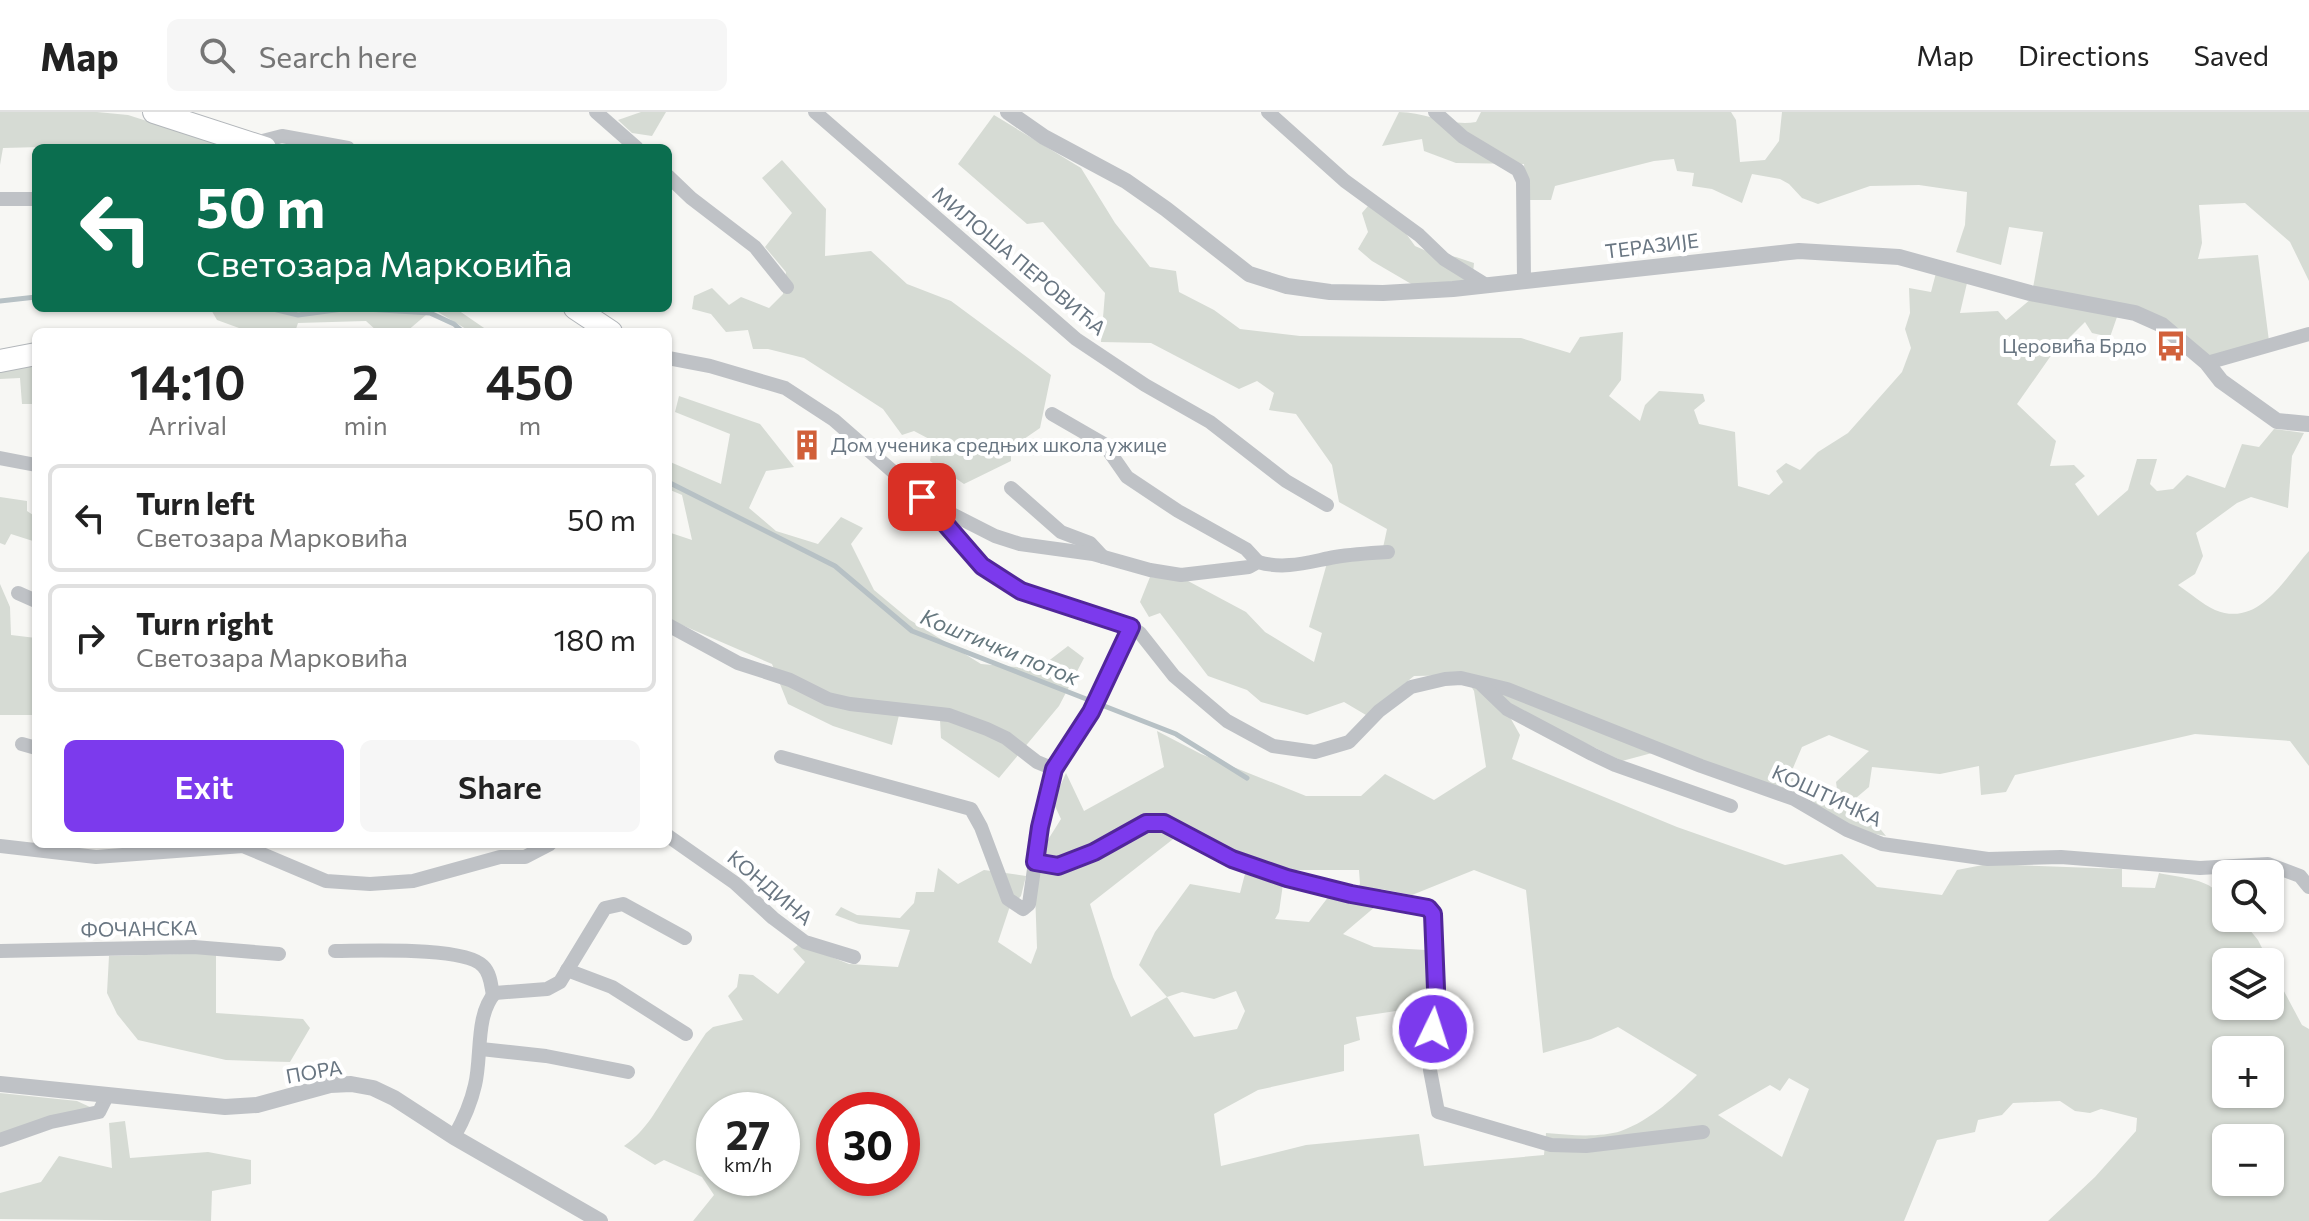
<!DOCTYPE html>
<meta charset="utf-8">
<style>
body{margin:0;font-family:Commissioner,sans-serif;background:#f6f6f6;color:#222;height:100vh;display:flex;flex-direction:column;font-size:30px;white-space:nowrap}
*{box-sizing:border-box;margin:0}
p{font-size:26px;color:#767676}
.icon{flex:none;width:44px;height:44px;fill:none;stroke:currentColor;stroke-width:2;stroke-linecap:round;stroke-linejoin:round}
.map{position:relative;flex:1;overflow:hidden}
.panel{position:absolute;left:32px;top:216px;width:640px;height:520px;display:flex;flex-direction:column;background:#fff;border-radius:12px;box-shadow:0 2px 6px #0004}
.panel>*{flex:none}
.hud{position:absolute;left:32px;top:32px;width:640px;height:168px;border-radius:12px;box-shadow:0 2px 6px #0004;background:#0b6e4f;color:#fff;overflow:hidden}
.tools{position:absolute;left:2212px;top:748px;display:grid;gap:16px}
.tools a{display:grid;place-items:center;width:72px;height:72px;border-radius:12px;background:#fff;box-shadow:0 2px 6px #0004;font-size:40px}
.speed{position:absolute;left:696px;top:980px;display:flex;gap:16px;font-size:40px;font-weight:700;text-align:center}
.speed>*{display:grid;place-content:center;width:104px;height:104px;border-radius:50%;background:#fff;box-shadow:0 2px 6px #0004;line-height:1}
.speed small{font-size:20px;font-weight:400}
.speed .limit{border:12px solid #d22;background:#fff;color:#111}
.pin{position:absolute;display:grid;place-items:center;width:68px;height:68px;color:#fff;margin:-34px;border-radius:16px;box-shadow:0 4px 12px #0006}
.me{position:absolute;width:88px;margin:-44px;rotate:4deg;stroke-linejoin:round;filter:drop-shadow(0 0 6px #0008)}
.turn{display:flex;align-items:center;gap:28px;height:168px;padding:0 32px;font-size:36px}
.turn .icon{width:104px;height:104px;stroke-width:2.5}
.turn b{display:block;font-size:56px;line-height:68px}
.eta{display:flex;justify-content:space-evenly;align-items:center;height:136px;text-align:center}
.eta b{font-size:48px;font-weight:600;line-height:56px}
.action{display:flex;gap:16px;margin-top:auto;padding:16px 32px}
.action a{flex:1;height:92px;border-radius:12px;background:#7c3aed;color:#fff;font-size:32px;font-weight:600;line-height:92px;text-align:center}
.action a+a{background:#f6f6f6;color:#222}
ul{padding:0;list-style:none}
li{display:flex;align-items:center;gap:24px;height:108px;margin:0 16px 12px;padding:0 16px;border:4px solid #e0e0e0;border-radius:12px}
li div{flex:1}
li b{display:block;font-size:30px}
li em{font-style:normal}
header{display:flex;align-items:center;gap:48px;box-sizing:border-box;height:112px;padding:0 40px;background:#fff;border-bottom:2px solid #e0e0e0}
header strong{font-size:38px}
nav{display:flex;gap:44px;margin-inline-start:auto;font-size:28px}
.search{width:560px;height:72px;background:#f6f6f6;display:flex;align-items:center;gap:20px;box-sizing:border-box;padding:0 28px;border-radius:12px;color:#767676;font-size:30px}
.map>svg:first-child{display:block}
.green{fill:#d6dbd4;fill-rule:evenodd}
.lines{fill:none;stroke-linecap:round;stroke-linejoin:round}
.stream{stroke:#b7c1c5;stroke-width:5}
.primary-casing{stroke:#b2b6ba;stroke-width:24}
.minor{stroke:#bfc2c6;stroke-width:14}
.tertiary{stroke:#bfc2c6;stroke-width:16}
.primary{stroke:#fff;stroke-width:22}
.route-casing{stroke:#51269a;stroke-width:20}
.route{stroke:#7c3aed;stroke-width:14}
.labels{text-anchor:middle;stroke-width:8;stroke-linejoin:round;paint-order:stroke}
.street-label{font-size:20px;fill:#697682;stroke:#fff}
.poi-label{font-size:20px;fill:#697682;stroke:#fff;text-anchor:end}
.water-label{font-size:22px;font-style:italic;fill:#65777e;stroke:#fff}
</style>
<header>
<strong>Map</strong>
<div class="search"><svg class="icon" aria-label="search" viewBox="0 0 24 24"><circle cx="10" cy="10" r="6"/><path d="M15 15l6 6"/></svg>Search here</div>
<nav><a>Map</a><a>Directions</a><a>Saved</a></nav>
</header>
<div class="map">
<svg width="2309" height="1109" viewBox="0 0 2309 1109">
<rect width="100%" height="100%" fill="#f7f7f4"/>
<g class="green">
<path d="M0,0H97L128,3L232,36H123L119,33L3,36L0,53Z"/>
<path d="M641,0H666L652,24L632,21L618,8Z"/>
<path d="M1399,0C1425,0 1450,15 1476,10L1481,0H1731L1736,8L1740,50L1765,48L1779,29L1782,0H2309V169L2290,130L2245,91L2199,93L2202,131L2198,147L2258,143L2270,237L2219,254L2167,212L2117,205L2110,225L2092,221L2085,210L2050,245L2017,292L2056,329L2050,354L2074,353L2085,364L2075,372L2098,404L2128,378L2137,347H2157L2150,372L2157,379L2173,377L2187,363L2225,376L2242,332L2259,335L2274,317L2304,321L2292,344L2288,396L2251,385L2237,391L2196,421L2203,444L2195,462L2178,473C2190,481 2202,492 2215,498C2259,516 2284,467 2309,439V654L2290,629L2195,622L2015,663L2006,680L1981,683L1979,654L1940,662L1872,655L1869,675L1850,691L1868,702L1886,724L1865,720L1652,641L1622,649L1478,578L1511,607L1520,623L1512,647L1677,715L1785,753L1842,742L1877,775L1942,783L1957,758L1988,752L2122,757V775L2155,776L2159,761C2190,768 2226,766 2226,806H2240L2258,828L2269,850H2226V894H2270V853L2302,913L2309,917V1109H2048L2095,1065L2136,1019L2137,1006L2101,997L2090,1001L2075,999L2060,989L2013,991L2002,1003L1978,1008L1975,1020L1937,1028L1904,1109H693L714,1083L702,1065L664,1048L655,1053L624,1034C647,1018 656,998 671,975C682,957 694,939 706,921L713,915L743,908L728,884L737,875L739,862L753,863L778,882L805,850L793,837L799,832L849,852L898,855L910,818L859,812L835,803L841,795L857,803L900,806L914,791L916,780H934L938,756L958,772L984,758L1026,764L1021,784L1009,797L998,830L1031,852L1037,836L1035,779L1044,734L1061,707L1053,690L1066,661L1084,699L1164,655L1157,619L1201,642L1306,684H1361L1385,662L1434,688L1486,655L1474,579L1464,563L1414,564L1366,603L1344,590L1307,603L1261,590L1247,578L1208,564L1160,501L1149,505L1140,490L1150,465L1188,469L1246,500L1265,520L1314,550L1322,521L1309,515L1327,451L1381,445L1387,417L1339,390L1332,353L1296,302L1269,298L1274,281L1257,269L1239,277L1151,231L1101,230L1105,181L1043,110L1027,112L958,52L994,3L1081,56L1115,111L1150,155L1176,159L1179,180L1214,198L1240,217L1300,224L1521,226L1570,241L1580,225L1623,220L1621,268L1609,284L1640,309L1645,293L1659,279L1703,282L1705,289L1694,298L1699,312L1735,320L1738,374L1769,383L1783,370L1776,359L1786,351L1800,358L1818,340L1848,321L1902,260L1911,236L1905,217L1910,201L1909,176L1931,180L1936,161L1967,171L1960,201L1998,199L2006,208L2031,187L2043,120L2009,115L2001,153L1956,140L1965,113L1967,80L1919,73L1870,74L1818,92L1802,86L1789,72L1780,67L1752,62L1742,91L1712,77L1692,74L1694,61L1677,59L1674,47L1654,49L1555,74L1551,88H1526L1524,52L1456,51L1424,39L1422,27L1382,34ZM1829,623L1869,639L1836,670L1839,691L1799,669L1793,656L1802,635ZM1177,724L1246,758L1240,781L1190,772L1155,820L1139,853L1167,885L1131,905L1113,865L1090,792ZM1285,758H1359L1360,772L1350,788L1329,784L1309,810L1275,807L1279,800ZM1474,758L1526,778L1543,941L1591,927L1618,915L1697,963C1675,985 1651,1008 1621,1019C1599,1026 1569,1023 1546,1021L1544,1043L1424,1054L1419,1022L1306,1033L1221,1054L1214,1002L1258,978L1344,959V933L1360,928L1356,905L1416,896L1427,906L1430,859L1426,838L1374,835L1343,822L1376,794L1381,777L1412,783ZM1236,879L1245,899L1237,917L1194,925L1167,885L1182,880L1214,887ZM2226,938H2270V982H2226ZM1789,966L1809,977L1782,1045L1718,1003L1770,973L1780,979ZM714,998H782V1066H714ZM834,998H902V1066H834ZM2226,1026H2270V1070H2226Z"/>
<path d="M782,48L826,97L825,144L871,139L907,172L951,189L1051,263L1040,316L1011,336V349L964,372L930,349L933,329L914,319L902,323L883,297L804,246L768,237H753L748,218L726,220L711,202L692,197L694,184L712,176L729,193L741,185L769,196L783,182L786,160L765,135L792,101L762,66Z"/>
<path d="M1368,94L1402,116L1415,134L1431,141L1456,145L1474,151L1472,171L1413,173L1372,149L1358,137L1368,120L1362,101Z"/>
<path d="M210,196H455L487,218L471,220L433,197L406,220H378L366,209L298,211L295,220H250L217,208Z"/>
<path d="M36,248V292H22L20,266L0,267V256Z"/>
<path d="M679,284L760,312L794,355L766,359L749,396L776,419L818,432L841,405L863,416L851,432L874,478L910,508L981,552L1038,557L1068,534L1084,546L1059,594L999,666L941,626L940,608L899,603L892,633L833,614L788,592L772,552L668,507V420L692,428L682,383L668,377V349L721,372L730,322L675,300Z"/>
<path d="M0,385L27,389V399L36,405V430L11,422L5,433L0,431Z"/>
<path d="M0,472L10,495L11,523L36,526V603H0Z"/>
<path d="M216,841V901L303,907L310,916L290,950L226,948L138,928L117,902L107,881L109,844Z"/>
<path d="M0,981L77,989L90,995L0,1026Z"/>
<path d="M125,1009L130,1046L208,1040L251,1048V1072L212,1079L211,1109L0,1107V1081L41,1070L59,1044L112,1056L109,1011Z"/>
</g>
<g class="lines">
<g class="stream">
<path d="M0,189L36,185"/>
<path d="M269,196L298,203L350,196L430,201L454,212L463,220"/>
<path d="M668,370L835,454L912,519L1176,622L1247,666"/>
</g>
<g class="primary-casing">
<g id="primary">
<path d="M154,0L265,36"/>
<path d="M575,196L611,220"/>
<path d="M0,249L36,242"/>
</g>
</g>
<g class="minor">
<path d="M596,0L637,36"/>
<path d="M815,0L1076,227L1145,273L1210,310L1286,369L1327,393"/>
<path d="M1268,0L1345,69L1419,123L1444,147L1486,173"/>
<path d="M1435,0L1463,25L1518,58L1523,69L1524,168"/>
<path d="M255,31L282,24L348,36"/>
<path d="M668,64L691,86L755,135L787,175"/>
<path d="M0,87H36"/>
<path d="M668,246L710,254L785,276L834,308L922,385L982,454L1021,479L1131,515L1140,521L1174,564L1227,609L1273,634L1315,640L1349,630L1379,599L1411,575L1445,567L1461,566L1507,577L1701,654L1794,687L1847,718L1882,732L1988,747L2061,745L2200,756L2268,752L2300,764L2309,775"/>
<path d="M2207,251L2309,222"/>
<path d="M1052,302L1104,332L1127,365L1178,399L1246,437L1258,450"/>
<path d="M0,346L36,353"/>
<path d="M1011,376L1061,420L1090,431L1103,445"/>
<path d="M936,394L995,424L1020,432L1093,442L1150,458L1181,463L1249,455L1258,450C1285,458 1308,450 1335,445C1353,442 1370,441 1388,440"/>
<path d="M18,481L36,489"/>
<path d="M668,513L738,551L790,568L828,587L850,592L949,603L987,617L1006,626L1037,650L1054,657"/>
<path d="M1481,572L1507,597L1592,642L1615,653L1731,694"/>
<path d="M22,632L36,636"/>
<path d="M781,645L971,697L981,715L1008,787L1023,797L1029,792L1040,715L1054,657L1091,600L1131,515"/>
<path d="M668,724L735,771L773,806L805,830L854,845"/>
<path d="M0,734L96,745L243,734L326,769L370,772L413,769L500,745H525L550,732"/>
<path d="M1035,750L1058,754L1094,740L1146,711H1164L1232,747L1287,766L1351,782L1428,796L1433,802L1436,877L1430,958L1438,1000L1551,1033L1586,1034L1703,1020"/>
<path d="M0,839L194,835L279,842"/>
<path d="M335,839C365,839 465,834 483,854C491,862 491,874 493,883"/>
<path d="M567,858L612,875L686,922"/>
<path d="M481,937L546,944L628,960"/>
<path d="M454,1025C463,1009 471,991 475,973C482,945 475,903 495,881L547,877L560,870L605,796L623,792L685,826"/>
<path d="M0,1028L51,1010L99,1000L107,984"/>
</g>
<g class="tertiary">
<path d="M1008,0L1044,25L1126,69L1166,97L1249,162L1287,174L1330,180L1383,181L1453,177L1799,139L1899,145L2030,181L2135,201L2162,213L2207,251L2221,269L2277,309L2309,312"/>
<path d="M0,972L225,995L257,993L330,973L351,972L373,976L394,986L454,1025L600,1109"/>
</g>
<use href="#primary" class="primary"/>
</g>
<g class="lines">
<g class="route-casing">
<path id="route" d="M922,385L982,454L1021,479L1131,515L1091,600L1054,657L1040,715L1035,750L1058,754L1094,740L1146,711H1164L1232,747L1287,766L1351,782L1428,796L1433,802L1436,877L1433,917"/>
</g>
<use href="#route" class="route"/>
</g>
<defs>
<g id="bus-bare" transform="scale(2.4)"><path d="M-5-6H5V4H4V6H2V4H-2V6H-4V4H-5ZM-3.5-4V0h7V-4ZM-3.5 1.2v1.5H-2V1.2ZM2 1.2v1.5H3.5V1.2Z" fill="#d1603a" stroke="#fff" stroke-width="2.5" paint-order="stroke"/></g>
<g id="building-bare" transform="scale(2.4)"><path d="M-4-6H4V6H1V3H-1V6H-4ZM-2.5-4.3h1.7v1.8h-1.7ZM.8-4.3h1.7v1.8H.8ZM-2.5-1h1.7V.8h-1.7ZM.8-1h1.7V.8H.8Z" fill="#d1603a" stroke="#fff" stroke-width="2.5" paint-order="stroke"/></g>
</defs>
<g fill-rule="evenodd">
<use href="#bus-bare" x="2171" y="234"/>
<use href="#building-bare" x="807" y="333"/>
</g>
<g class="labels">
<g class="street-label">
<text transform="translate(1652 134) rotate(-7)" y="7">ТЕРАЗИЈЕ</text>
<text transform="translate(1019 149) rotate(40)" y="7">МИЛОША ПЕРОВИЋА</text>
<text transform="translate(1827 684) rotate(25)" y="7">КОШТИЧКА</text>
<text transform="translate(770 776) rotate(40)" y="7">КОНДИНА</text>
<text transform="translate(139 817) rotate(-1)" y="7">ФОЧАНСКА</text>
<text transform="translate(314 960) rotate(-10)" y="7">ПОРА</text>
</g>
<g class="poi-label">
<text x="2147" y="241">Церовића Брдо</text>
<text x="831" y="340" text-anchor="start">Дом ученика средњих школа ужице</text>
</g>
<g class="water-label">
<text transform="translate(1000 535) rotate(22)" y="8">Коштички поток</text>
</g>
</g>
</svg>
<div class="tools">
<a><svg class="icon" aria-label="search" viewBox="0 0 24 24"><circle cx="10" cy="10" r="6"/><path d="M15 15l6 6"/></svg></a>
<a><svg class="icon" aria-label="layers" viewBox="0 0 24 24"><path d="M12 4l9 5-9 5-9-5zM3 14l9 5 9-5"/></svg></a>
<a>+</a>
<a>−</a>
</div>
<div class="speed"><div>27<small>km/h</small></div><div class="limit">30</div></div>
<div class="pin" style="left:922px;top:385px;background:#d93025"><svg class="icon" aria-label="arrive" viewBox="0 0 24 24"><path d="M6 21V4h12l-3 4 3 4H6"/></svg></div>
<svg class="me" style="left:1433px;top:917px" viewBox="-20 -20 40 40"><circle r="17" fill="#7c3aed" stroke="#fff" stroke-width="3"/><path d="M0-11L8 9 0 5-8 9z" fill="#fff"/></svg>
<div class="hud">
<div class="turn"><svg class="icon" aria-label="left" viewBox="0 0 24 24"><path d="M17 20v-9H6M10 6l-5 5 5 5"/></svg><div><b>50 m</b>Светозара Марковића</div></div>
</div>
<section class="panel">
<div class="eta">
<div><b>14:10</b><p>Arrival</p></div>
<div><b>2</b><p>min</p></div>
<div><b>450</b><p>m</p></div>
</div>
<ul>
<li><svg class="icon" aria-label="left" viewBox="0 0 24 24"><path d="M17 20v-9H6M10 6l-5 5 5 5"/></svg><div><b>Turn left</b><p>Светозара Марковића</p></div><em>50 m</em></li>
<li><svg class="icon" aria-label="right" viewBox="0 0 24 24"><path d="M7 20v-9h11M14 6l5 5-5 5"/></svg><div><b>Turn right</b><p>Светозара Марковића</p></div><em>180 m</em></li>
</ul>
<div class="action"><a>Exit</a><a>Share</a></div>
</section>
</div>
